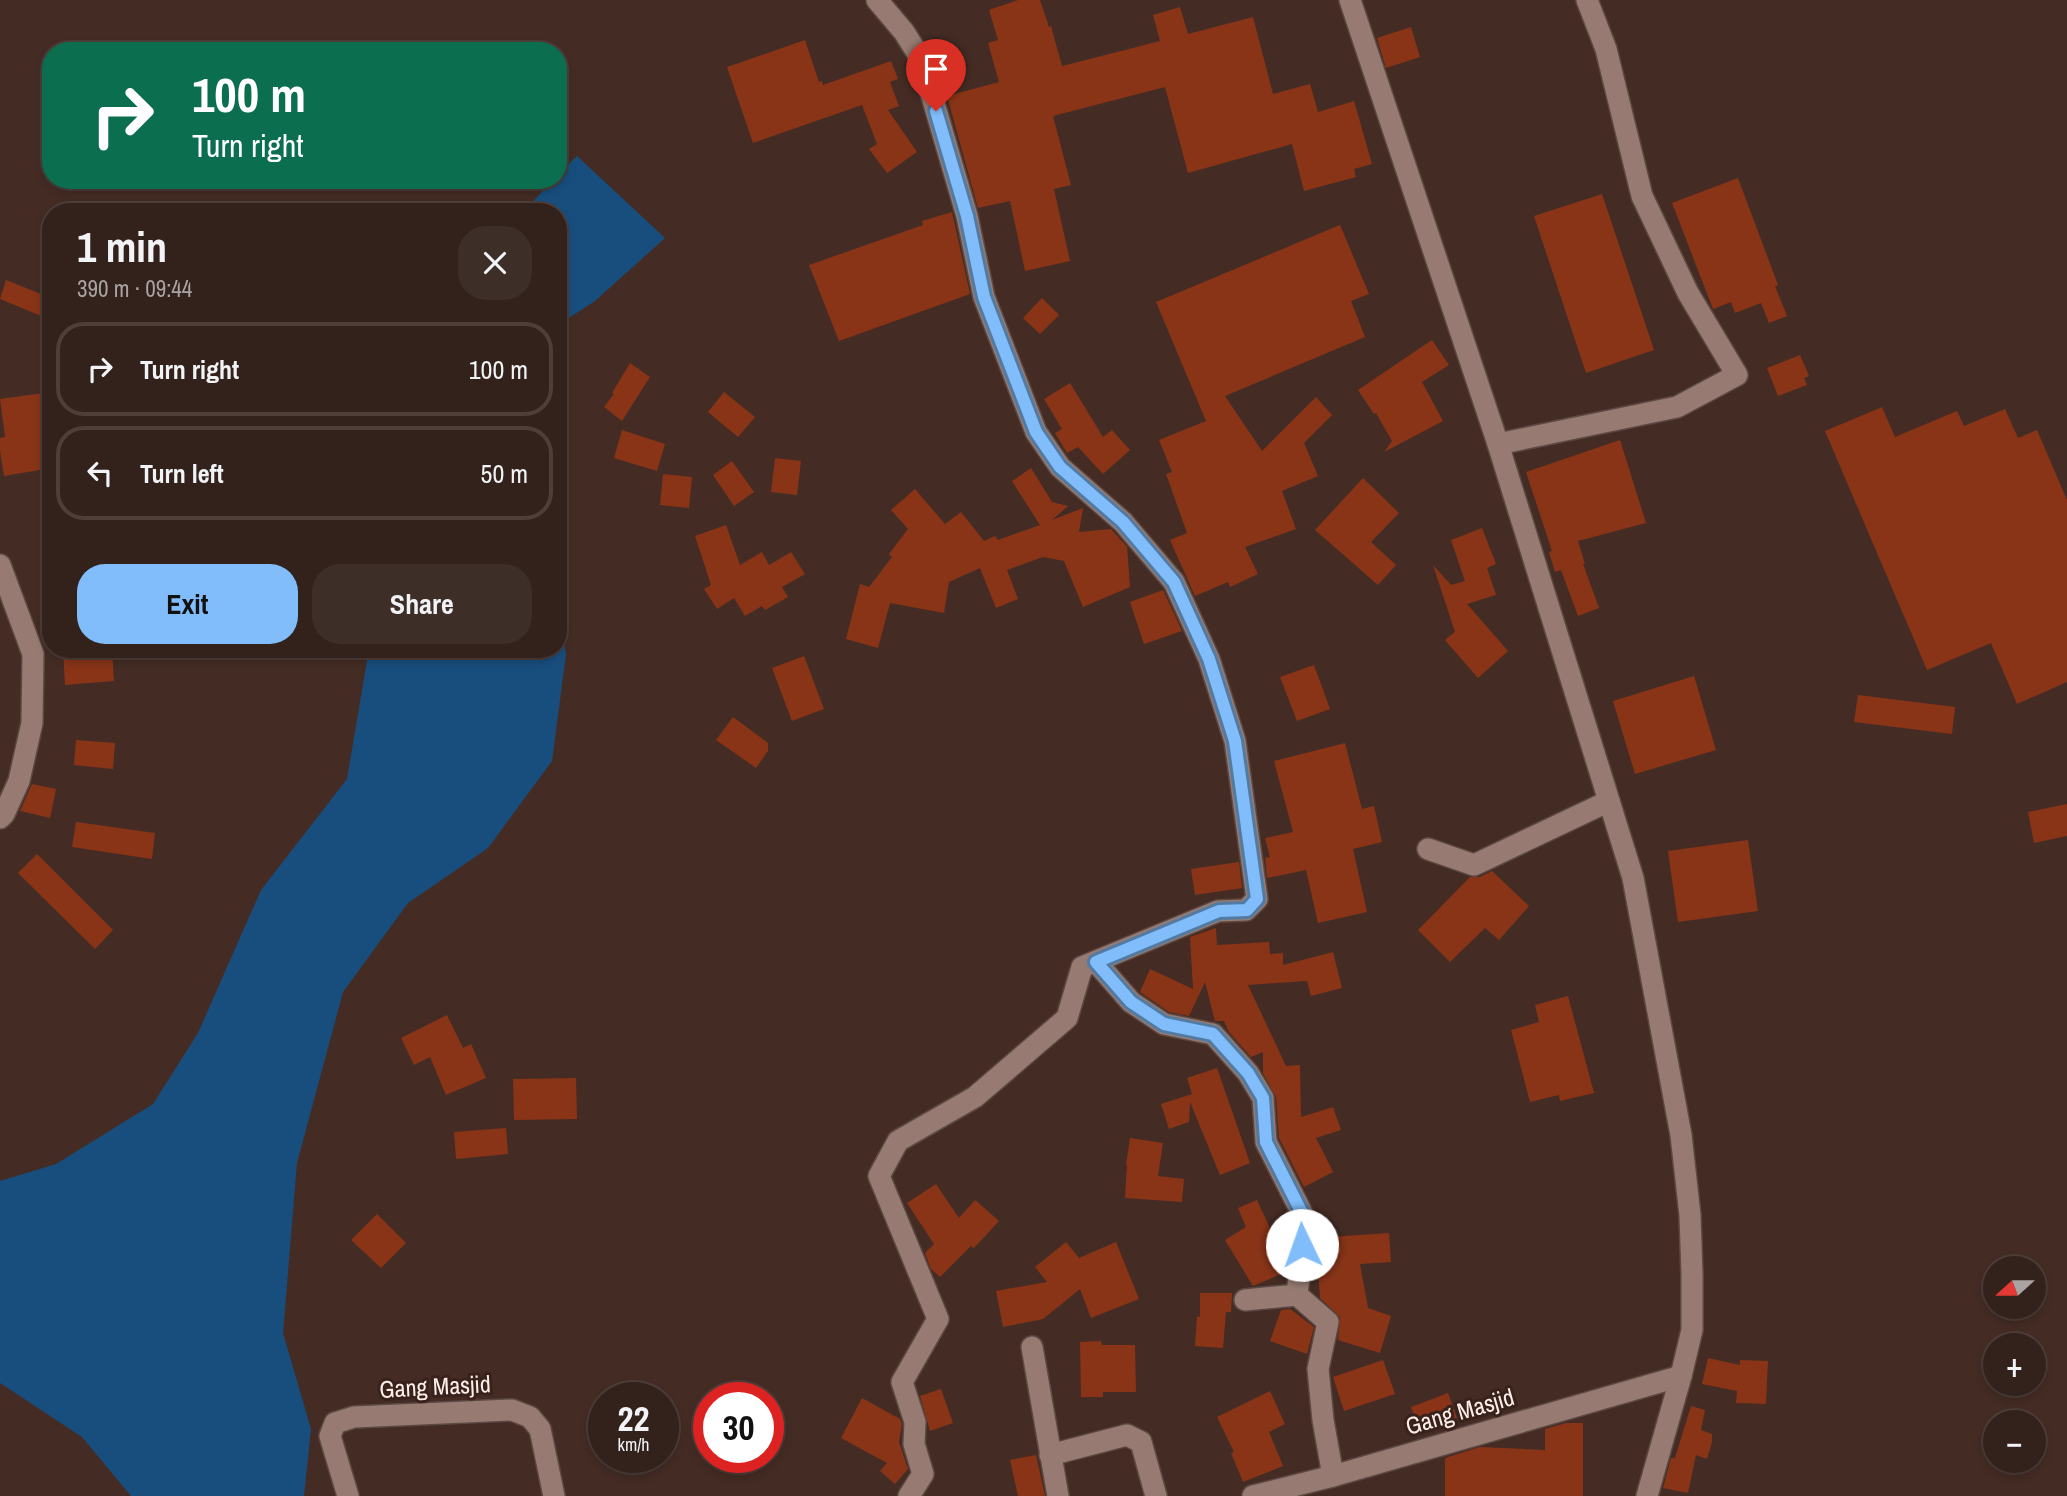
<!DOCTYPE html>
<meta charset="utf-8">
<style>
body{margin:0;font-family:"Archivo Narrow",sans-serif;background:#3e2e28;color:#f1f3f6;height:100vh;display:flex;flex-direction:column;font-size:26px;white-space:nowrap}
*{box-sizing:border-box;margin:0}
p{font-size:23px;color:#a9a3a3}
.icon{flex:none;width:38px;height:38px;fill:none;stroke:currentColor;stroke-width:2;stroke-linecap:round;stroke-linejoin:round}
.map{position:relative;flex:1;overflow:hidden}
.panel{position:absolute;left:42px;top:203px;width:525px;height:455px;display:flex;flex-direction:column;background:#33211b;border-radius:28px;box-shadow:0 4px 10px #0003,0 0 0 2px #4e3e3a}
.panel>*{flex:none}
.hud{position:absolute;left:42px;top:42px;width:525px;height:147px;border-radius:28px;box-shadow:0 4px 10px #0003,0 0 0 2px #4e3e3a;background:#0b6e4f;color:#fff;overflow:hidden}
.needle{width:46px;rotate:249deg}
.tools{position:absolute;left:1983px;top:1256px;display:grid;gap:14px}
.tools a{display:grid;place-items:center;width:63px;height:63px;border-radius:50%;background:#33211b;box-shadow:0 4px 10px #0003,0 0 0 2px #4e3e3a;font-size:35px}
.speed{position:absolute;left:588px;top:1382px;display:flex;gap:14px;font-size:35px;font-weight:700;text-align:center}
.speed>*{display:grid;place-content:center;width:91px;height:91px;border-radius:50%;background:#33211b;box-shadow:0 4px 10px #0003,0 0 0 2px #4e3e3a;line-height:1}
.speed small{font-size:18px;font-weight:400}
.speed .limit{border:10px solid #d22;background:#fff;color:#111}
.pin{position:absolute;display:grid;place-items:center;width:60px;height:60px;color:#fff;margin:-72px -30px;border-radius:50% 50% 50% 0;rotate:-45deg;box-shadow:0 0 7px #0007}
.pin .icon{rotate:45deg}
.me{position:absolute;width:77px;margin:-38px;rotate:357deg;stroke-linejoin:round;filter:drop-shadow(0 0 5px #0008)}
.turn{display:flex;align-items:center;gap:24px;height:147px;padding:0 35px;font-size:32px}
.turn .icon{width:91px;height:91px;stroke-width:2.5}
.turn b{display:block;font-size:49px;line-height:60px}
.round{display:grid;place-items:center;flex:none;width:74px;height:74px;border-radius:28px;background:#3e2e28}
.summary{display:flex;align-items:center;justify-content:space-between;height:119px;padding:0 35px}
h1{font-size:42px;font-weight:800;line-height:52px}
.button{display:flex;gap:14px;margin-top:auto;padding:14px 35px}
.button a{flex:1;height:80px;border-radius:28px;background:#80bdfa;color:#111;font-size:28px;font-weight:800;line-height:80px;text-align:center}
.button a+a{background:#3e2e28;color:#f1f3f6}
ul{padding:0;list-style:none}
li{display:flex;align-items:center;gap:21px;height:94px;margin:0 14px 10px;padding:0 21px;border:4px solid #4e3e3a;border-radius:28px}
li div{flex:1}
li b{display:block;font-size:26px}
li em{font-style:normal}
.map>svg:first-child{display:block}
.water{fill:#184e7e}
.building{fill:#893417}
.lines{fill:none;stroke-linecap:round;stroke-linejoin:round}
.street-casing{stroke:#5c4842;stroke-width:24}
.street{stroke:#977b72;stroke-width:21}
.route-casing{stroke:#537ba2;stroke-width:18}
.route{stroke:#80bdfa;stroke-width:12}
.labels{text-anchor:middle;stroke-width:6;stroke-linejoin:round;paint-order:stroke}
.street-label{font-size:24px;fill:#feeee9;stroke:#39221b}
</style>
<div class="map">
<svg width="2067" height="1496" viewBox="0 0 2067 1496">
<rect width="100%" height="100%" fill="#442c24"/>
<g class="water">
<path d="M577,156L665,238L595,301L558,325V212H523L553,180H558V175Z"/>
<path d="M558,604L566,654L552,761L488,848L408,903L343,992L297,1163L283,1333L311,1429L304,1496H131L82,1437L0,1383V1181L56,1164L153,1104L198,1033L261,890L347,779L369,649H558Z"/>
</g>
<g class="building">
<path d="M1018,0H1040L1049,27L1051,26L1062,66L1160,41L1153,15L1180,7L1188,34L1253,17L1273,94L1310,84L1318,112L1354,101L1372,164L1354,169L1356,177L1304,191L1292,144L1188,173L1165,87L1053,116L1071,185L1054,189L1070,261L1025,271L1010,201L978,208L947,96L999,82L988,43L998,40L989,10Z"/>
<path d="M1411,27L1420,57L1386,68L1377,38Z"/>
<path d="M805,40L819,82L822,81L823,85L891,61L898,79L890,82L899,106L888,110L917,152L887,173L869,149L877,144L862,105L753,143L727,67Z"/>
<path d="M1738,178L1778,285L1775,286L1787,316L1769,323L1761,303L1735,313L1731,302L1713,309L1672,203Z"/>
<path d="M1602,194L1654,350L1586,373L1534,216Z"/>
<path d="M952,212L970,294L839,341L809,265L923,225L922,221Z"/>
<path d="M1340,225L1369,294L1351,301L1365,337L1225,396L1262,451L1316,397L1332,415L1304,443L1318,476L1282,491L1296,529L1245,547L1258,574L1230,587L1228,582L1195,596L1170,540L1187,533L1166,474L1172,472L1159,440L1206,421L1156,302Z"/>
<path d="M6,280L51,298V320L0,299Z"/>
<path d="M1042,298L1059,315L1040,334L1023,318Z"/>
<path d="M1432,340L1449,365L1422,382L1443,421L1384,452L1392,441L1376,413L1374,414L1358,390Z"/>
<path d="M1800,355L1809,376L1804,378L1807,385L1778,396L1767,368Z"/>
<path d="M630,363L650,377L622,421L604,407L614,394L612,393Z"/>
<path d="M1070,383L1103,437L1112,430L1130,450L1103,474L1078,447L1067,453L1055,433L1062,429L1044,399Z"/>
<path d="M51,392V468L4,476L0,451V438L5,437L0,399Z"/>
<path d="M724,392L755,417L738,437L708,412Z"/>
<path d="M1882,407L1895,437L1957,411L1964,426L2005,409L2018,438L2037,430L2067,500V682L2017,704L1991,643L1927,670L1825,431Z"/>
<path d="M622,430L665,444L657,471L614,458Z"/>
<path d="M1620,440L1646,523L1578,541L1585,564H1583L1599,608L1578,616L1561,570L1555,572L1549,552L1552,551L1526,472Z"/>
<path d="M775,458L801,461L797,495L771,492Z"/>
<path d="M732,461L754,492L734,506L713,475Z"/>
<path d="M1031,468L1052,502L1068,506L1052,520L1083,508L1079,532L1111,529L1127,547L1130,587L1083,607L1064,561L1043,557L1007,570L1018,599L996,608L980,568L949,582L944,613L890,603L878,648L846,639L860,584L869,587L892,557L889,554L908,529L891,510L915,489L945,524L961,512L984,541L995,536L998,540L1040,525L1012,481Z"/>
<path d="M663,474L692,477L689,508L660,505Z"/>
<path d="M1363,478L1399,513L1371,542L1396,565L1378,585L1315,530Z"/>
<path d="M726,525L740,565L762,552L769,565L791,552L805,574L782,587L788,597L765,610L762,606L745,616L734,598L717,609L704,589L711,585L695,536Z"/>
<path d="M1482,528L1496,564L1487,568L1496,595L1467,604L1508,651L1478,678L1445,640L1455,632L1433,565L1451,585L1465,581L1451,540Z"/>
<path d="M1163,590L1182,631L1144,644L1130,602Z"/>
<path d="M112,649L114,681L65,685L63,651Z"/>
<path d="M804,656L824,709L792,721L772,668Z"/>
<path d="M1314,665L1330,709L1297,721L1280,677Z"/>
<path d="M1694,676L1716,750L1635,774L1613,701Z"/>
<path d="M1858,695L1955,707L1952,734L1854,722Z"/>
<path d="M733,717L768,743V751L756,768L716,740Z"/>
<path d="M76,740L115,743L113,769L74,765Z"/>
<path d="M1345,743L1362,809L1374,806L1382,842L1353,849L1367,912L1318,923L1306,870L1267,878L1265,858L1270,857L1265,838L1293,832L1274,761Z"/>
<path d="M32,784L56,789L50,818L20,811Z"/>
<path d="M2067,804V836L2034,843L2028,812Z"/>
<path d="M76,822L155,833L152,859L72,847Z"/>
<path d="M1748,840L1758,911L1678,922L1668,851Z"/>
<path d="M37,854L113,930L95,949L18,873Z"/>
<path d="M1239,862L1242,888L1195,895L1191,869Z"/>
<path d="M1492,871L1529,906L1499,940L1485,928L1450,962L1418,930L1470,877H1480Z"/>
<path d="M1216,928L1217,945L1269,942L1270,954L1283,953V965L1333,952L1342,988L1311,996L1307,981L1248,985L1286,1066L1300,1065L1301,1117L1333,1107L1341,1130L1316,1138L1333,1172L1304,1187L1279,1138L1276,1097L1263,1073V1052L1251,1057L1229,1032L1224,1021H1215L1205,982L1189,1016L1169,1012L1140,992L1150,969L1193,989L1190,937Z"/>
<path d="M1568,996L1594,1093L1560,1101L1559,1095L1530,1102L1511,1030L1539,1022L1535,1005Z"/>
<path d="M447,1015L463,1048L471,1044L486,1078L446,1095L430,1057L414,1065L401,1038Z"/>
<path d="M1217,1068L1250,1163L1220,1175L1190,1102L1189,1122L1169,1129L1161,1104L1192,1094L1187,1078Z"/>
<path d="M576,1078L577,1119L514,1120L513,1079Z"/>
<path d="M506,1128L508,1154L456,1159L454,1132Z"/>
<path d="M1130,1138L1163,1143L1158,1176L1184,1179L1182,1202L1125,1198L1127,1165H1126Z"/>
<path d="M936,1184L959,1218L975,1200L999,1221L974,1248L971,1246L940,1277L931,1269L925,1253L934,1244L907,1203Z"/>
<path d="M1257,1200L1287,1265L1286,1272L1253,1286L1225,1240L1246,1227L1238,1208Z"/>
<path d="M377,1214L406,1243L381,1268L351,1240Z"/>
<path d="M1389,1233L1391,1262L1360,1264L1368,1308L1391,1316L1380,1353L1338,1340L1340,1317L1320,1298L1316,1241V1238Z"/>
<path d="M1066,1242L1079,1258L1116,1242L1139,1299L1091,1318L1080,1289L1043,1319L1003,1327L996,1291L1047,1282L1035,1267Z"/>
<path d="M1200,1293H1232L1231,1312H1226L1223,1348L1195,1346L1197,1316L1200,1317Z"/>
<path d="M1290,1309L1314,1327L1307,1354L1270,1341L1281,1310Z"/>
<path d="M1101,1341L1102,1345H1135L1136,1392H1103V1397H1081L1080,1342Z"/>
<path d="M1708,1358L1740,1365V1360L1768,1361L1766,1404L1736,1403L1737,1391L1702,1384Z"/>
<path d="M1383,1360L1395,1394L1344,1411L1333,1377Z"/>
<path d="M941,1389L953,1423L930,1431L920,1396Z"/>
<path d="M1270,1391L1285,1424L1269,1432L1283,1466L1243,1482L1231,1453L1234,1452L1217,1417Z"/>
<path d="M1448,1393L1457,1418L1421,1433L1411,1407Z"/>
<path d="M862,1398L900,1419L902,1424L899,1442L908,1469L895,1484L880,1471L887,1463L841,1438Z"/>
<path d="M1691,1406L1705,1410L1701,1430L1712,1434V1442L1707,1459L1696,1455L1688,1493L1663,1488L1671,1458H1675Z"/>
<path d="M1566,1423H1583V1496H1445V1458L1480,1447L1545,1450V1429Z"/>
<path d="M1036,1455L1045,1496H1018L1010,1460Z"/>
</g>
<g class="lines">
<g class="street-casing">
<g id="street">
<path d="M877,0L904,32L921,59L967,216L984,297L1036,432L1060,467L1123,522L1174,582L1209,659L1235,741L1257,899L1246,910L1218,911L1082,967L1067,1018L975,1097L898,1141L879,1176L938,1319L902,1382L915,1422L914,1444L923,1474L909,1496"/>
<path d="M1350,0L1498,444L1633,878L1681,1135L1690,1215L1692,1275V1330L1681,1376L1647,1496"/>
<path d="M1498,444L1677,407L1737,375L1688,293L1642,196L1606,49L1587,0"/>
<path d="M0,565L33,654L32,723L19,781L4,814L0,818"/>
<path d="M1428,849L1474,865L1609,801"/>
<path d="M1096,962L1131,1002L1164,1024L1213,1034L1248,1073L1263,1098L1266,1142L1305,1219L1297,1295"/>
<path d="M1245,1300L1297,1295L1328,1322L1318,1369L1323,1420L1333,1476"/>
<path d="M1032,1347L1058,1496"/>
<path d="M1050,1455L1127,1435L1141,1442L1156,1496"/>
<path d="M348,1496L330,1436L335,1423L354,1417L512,1410L530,1417L540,1429L554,1496"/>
<path d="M1253,1496L1333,1476L1681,1376"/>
</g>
</g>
<use href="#street" class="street"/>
</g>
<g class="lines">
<g class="route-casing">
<path id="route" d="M936,111L967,216L984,297L1036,432L1060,467L1123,522L1174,582L1209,659L1235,741L1257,899L1247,910L1219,911L1096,962L1131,1002L1164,1024L1213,1034L1248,1073L1263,1098L1266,1142L1305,1219L1302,1245"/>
</g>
<use href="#route" class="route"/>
</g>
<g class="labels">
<g class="street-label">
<text transform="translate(435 1387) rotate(-3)" y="8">Gang Masjid</text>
<text transform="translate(1460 1412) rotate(-16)" y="8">Gang Masjid</text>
</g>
</g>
</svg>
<div class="tools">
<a><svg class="needle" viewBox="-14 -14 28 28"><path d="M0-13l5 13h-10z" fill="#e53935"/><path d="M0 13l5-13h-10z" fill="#a9a3a3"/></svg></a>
<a>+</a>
<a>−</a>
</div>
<div class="speed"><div>22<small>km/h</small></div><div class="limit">30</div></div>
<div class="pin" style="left:936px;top:111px;background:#d93025"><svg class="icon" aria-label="arrive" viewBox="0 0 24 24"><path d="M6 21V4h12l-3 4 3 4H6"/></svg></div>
<svg class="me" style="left:1302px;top:1245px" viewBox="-20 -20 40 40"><circle r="19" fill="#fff"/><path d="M0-13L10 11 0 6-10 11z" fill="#80bdfa"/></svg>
<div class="hud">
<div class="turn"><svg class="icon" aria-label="right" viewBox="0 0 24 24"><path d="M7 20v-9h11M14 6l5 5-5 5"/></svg><div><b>100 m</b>Turn right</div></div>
</div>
<section class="panel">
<div class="summary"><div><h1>1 min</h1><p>390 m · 09:44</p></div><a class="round"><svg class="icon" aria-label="close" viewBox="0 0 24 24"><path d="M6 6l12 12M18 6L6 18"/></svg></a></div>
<ul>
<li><svg class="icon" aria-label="right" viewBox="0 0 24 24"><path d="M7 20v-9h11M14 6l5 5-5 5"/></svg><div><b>Turn right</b></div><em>100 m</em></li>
<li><svg class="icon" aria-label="left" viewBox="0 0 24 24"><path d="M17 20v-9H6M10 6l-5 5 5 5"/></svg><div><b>Turn left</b></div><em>50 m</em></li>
</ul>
<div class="button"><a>Exit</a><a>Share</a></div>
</section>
</div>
